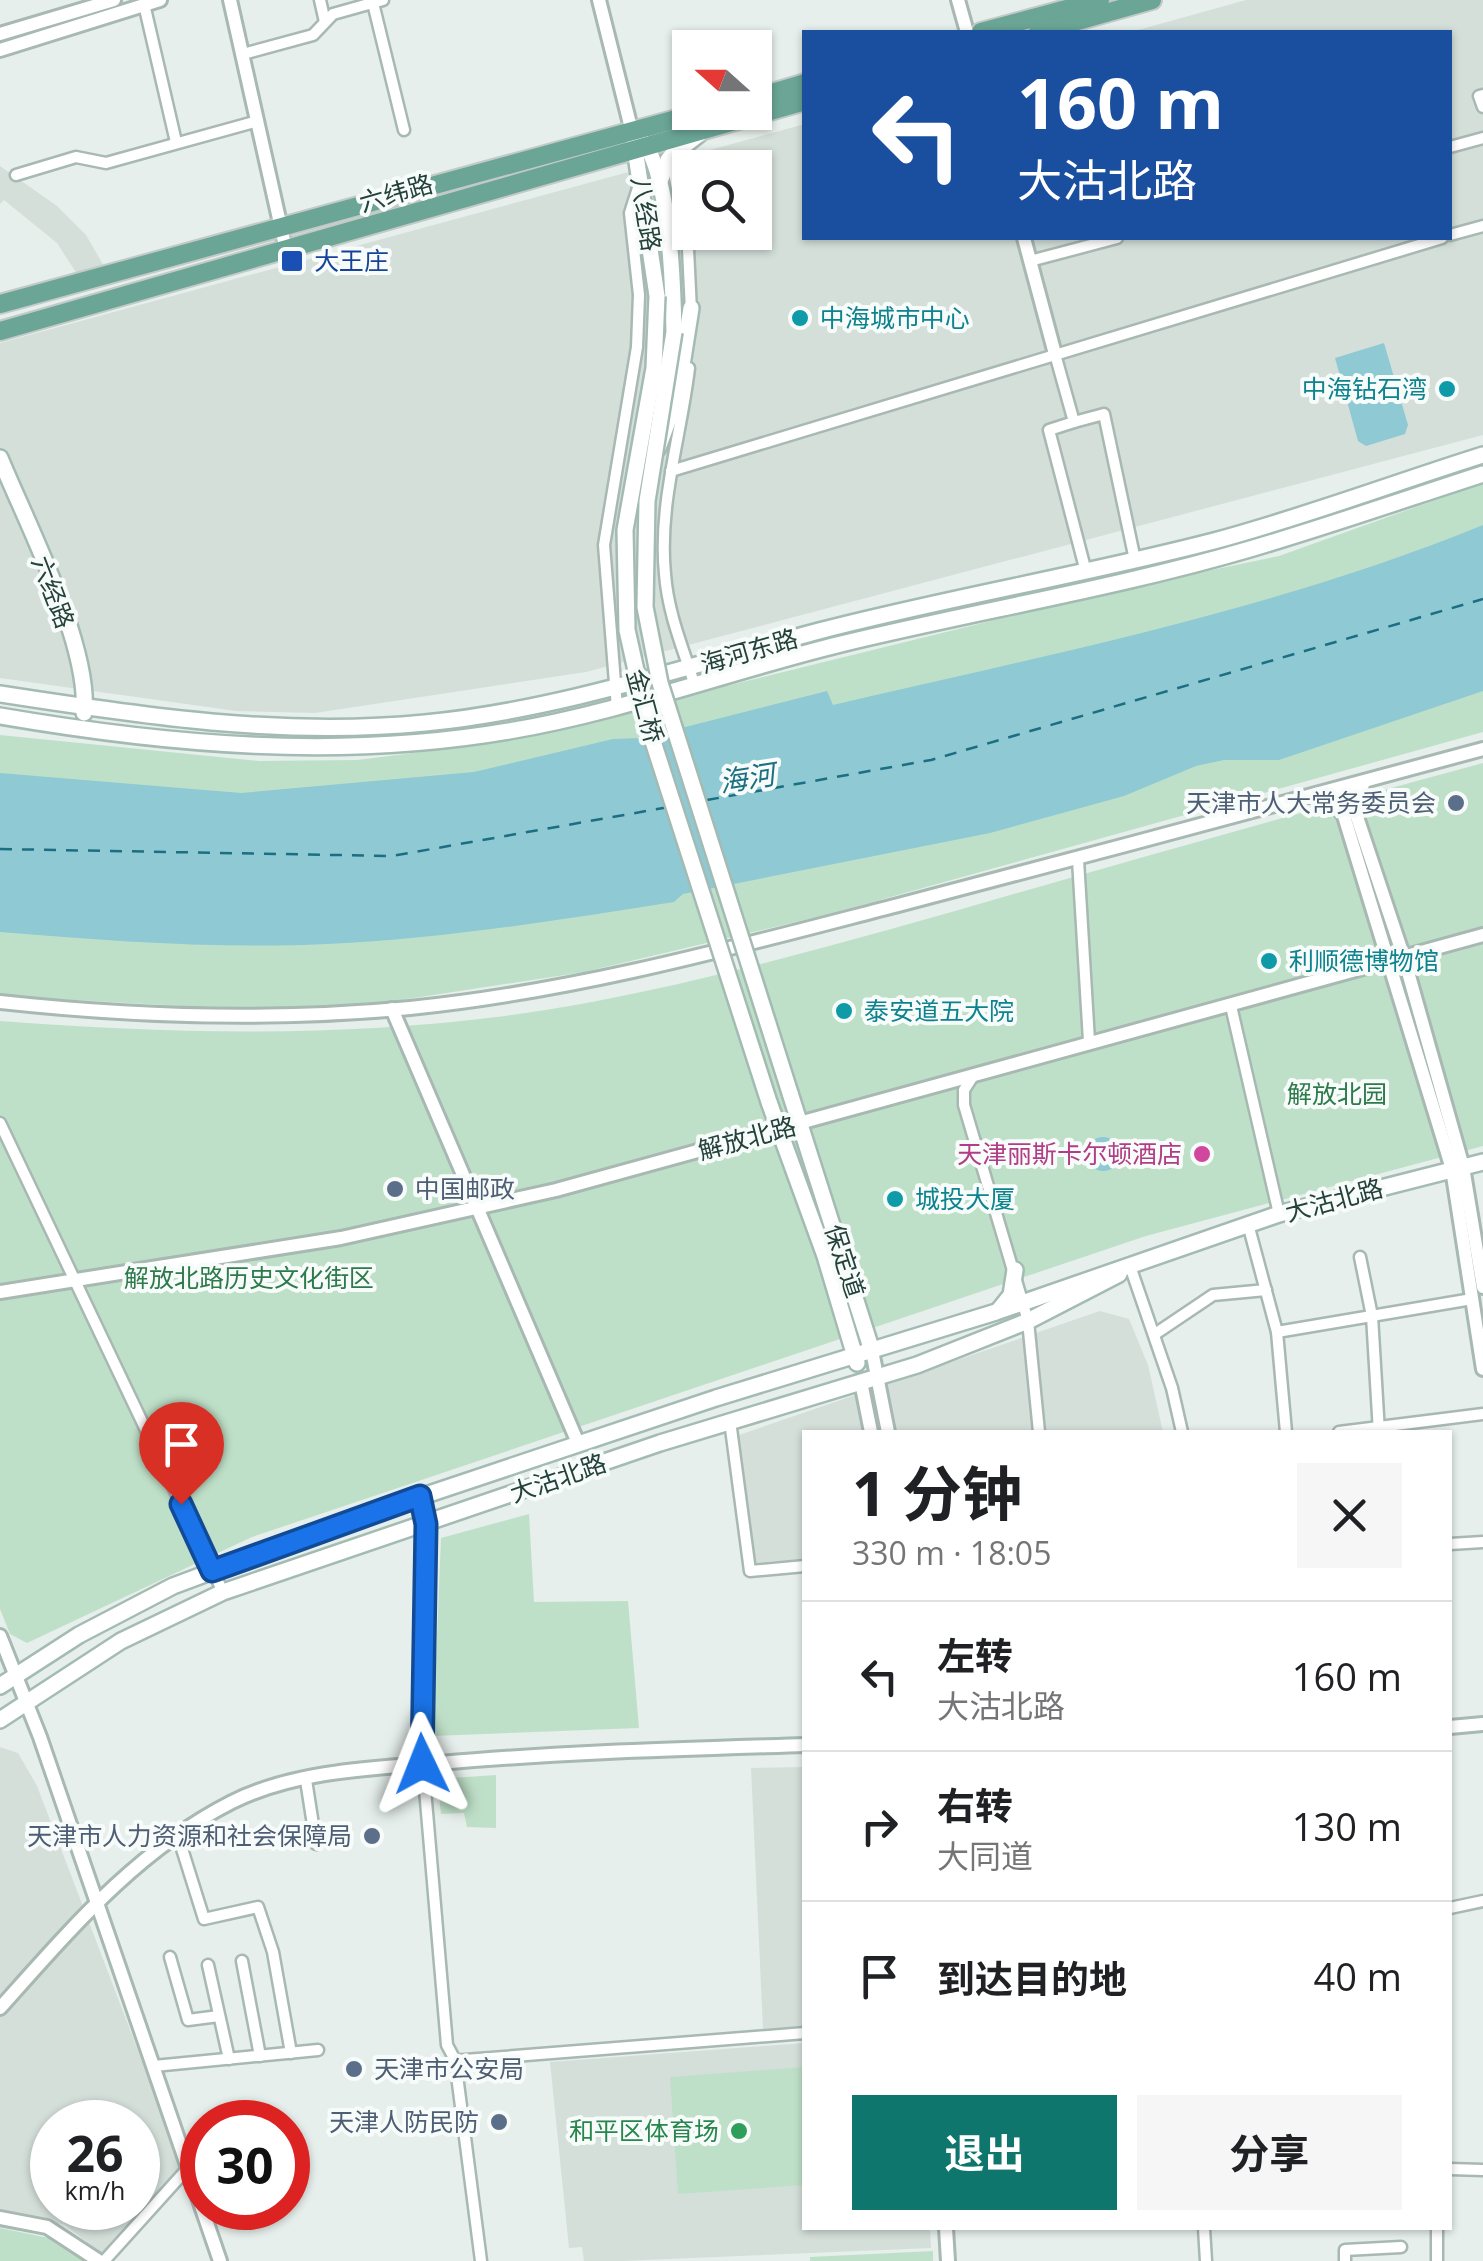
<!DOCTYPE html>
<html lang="zh">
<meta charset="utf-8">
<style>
body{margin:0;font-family:"Open Sans","Noto Sans SC",sans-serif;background:#f6f6f6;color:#202124;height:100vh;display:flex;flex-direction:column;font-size:38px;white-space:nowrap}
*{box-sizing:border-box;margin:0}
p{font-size:32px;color:#757577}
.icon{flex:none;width:55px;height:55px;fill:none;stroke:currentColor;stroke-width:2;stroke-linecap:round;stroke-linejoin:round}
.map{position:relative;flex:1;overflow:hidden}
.details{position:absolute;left:802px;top:1430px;width:650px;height:800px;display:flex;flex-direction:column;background:#fff;border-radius:0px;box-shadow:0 2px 8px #0004}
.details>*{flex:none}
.guide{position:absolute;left:802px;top:30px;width:650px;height:210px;border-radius:0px;box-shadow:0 2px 8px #0004;background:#1a4fa0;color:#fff;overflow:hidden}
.needle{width:65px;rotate:291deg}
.tools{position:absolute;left:672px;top:30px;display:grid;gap:20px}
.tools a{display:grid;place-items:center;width:100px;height:100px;border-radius:0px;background:#fff;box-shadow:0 2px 8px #0004;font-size:50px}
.speed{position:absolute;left:30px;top:2100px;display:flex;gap:20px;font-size:50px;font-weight:700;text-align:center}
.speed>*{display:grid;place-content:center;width:130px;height:130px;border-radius:50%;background:#fff;box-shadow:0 2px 8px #0004;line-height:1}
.speed small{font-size:25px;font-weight:400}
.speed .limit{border:15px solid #d22;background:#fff;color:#111}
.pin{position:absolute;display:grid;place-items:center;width:85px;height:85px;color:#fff;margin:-102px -42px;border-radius:50% 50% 50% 0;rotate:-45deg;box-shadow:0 0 10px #0007}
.pin .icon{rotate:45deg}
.me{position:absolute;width:110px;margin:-55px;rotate:358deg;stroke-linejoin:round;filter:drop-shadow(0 0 8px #0008)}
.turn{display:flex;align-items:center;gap:35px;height:210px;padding:0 50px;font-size:45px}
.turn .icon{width:130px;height:130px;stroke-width:2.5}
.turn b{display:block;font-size:70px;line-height:85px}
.round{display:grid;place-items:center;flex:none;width:105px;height:105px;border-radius:0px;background:#f6f6f6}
.headline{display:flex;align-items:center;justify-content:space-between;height:170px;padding:0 50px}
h1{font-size:60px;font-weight:700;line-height:75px}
.cta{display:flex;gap:20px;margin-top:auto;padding:20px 50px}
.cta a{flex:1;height:115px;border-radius:0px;background:#0f766e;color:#fff;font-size:40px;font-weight:700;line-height:115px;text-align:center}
.cta a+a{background:#f6f6f6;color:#202124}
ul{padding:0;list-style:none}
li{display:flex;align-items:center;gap:30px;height:150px;padding:0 50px;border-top:2px solid #e0e0e0}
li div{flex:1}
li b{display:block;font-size:38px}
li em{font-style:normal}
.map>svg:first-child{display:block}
.built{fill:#d4dfda;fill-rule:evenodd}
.green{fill:#bfe0c8}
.water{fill:#8ec9d4}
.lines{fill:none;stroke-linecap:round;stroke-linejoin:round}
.ferry{stroke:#1c6f80;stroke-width:2.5;stroke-dasharray:12 10;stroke-linecap:butt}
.minor-casing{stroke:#a8b8b2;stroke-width:15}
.tertiary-casing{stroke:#a8b8b2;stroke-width:18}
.secondary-casing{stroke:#a4bbb3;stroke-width:20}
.primary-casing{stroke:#c2cac8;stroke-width:22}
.minor{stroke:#fff;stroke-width:10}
.tertiary{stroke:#fff;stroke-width:12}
.secondary{stroke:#fff;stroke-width:15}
.primary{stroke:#6aa596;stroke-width:18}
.secondary-bridge-casing{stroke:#a4bbb3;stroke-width:20;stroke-linecap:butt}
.secondary-bridge{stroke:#fff;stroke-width:15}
.route-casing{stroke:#114b97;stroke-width:25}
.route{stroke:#1a73e8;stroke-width:18}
.transit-dot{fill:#1a4fb4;stroke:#f7fbf9;stroke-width:4}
.culture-dot{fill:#0f9aa8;stroke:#f7fbf9;stroke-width:4}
.service-dot{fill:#5c6f8a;stroke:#f7fbf9;stroke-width:4}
.hotel-dot{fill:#d1479c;stroke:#f7fbf9;stroke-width:4}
.leisure-dot{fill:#2e9e5b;stroke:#f7fbf9;stroke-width:4}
.labels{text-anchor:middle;stroke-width:8;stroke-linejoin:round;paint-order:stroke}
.street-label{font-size:25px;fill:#24423a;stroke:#f7fbf9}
.transit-label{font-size:25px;fill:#164399;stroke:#f7fbf9;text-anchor:start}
.culture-label{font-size:25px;fill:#0d838f;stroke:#f7fbf9;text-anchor:start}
.service-label{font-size:25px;fill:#4e5e75;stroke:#f7fbf9;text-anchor:end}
.park-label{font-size:25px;fill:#2d7a4b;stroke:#f7fbf9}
.hotel-label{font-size:25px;fill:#b23c85;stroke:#f7fbf9;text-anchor:end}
.leisure-label{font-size:25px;fill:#27864d;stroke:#f7fbf9;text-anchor:end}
.water-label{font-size:28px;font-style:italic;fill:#1c6f80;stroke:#f7fbf9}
</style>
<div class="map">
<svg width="1483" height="2261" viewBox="0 0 1483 2261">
<rect width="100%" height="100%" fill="#e6efeb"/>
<g class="built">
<path d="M1246,0H1483V435L586,672L315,713L236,711L0,678V343L805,124V238H1450V32H1131ZM690,168H755V232H690Z"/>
<path d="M0,166L57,206L86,235L105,268L77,274L57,243L4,200L0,204Z"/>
<path d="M1100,1311L1129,1319L1148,1365L1163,1432H805V1559L752,1563L736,1436Z"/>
<path d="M0,1747L18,1753L37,1786L182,2166L103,2255L65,2225L0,2210ZM52,2122H138V2208H52Z"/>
<path d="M805,1767V2026L763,2029L751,1768Z"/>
<path d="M805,2043V2228H930L931,2248L622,2261H584L582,2247L569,2248L550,2062Z"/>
</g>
<g class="green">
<path d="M1483,483V732L826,915L584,972L388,1002L256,1010L0,996V735L259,761L357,760L494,743L1125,588L1279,556Z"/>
<path d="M1483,763V1146L1146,1236L252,1537L27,1643L10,1634L0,1609V1021C197,1036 397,1039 592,1002C737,974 879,933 1021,892C1174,848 1328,805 1483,763Z"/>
<path d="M529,1514L534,1602L628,1601L639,1728L433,1736L441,1538Z"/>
<path d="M496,1775V1828L467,1827L464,1813L441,1814L437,1779Z"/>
<path d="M805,2067V2185L678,2194L670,2077Z"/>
<path d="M0,2228L49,2238L86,2261H0Z"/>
<path d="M933,2251V2261H810V2257Z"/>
</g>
<g class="water">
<path d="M1384,343L1408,425L1405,434L1366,446L1358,441L1335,358Z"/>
<path d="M1483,525V691L1279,760H1224L1196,766L1124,796L990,833L683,894L674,902C558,920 443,939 327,944C218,949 109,941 0,932V773L241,793L474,772L613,739L642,738L827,691L833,705C1051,654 1275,610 1483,525Z"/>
<circle cx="1103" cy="1154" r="17"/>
</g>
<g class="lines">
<g class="ferry">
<path d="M707,800L931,760L1483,599"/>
<path d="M0,849L392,856L669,807"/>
</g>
<g class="minor-casing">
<g id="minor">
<path d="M320,0L325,22"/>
<path d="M373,3L404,130"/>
<path d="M144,4L176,142"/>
<path d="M243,54L313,35L333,14L383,0"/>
<path d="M1483,95L1479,96L1483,107"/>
<path d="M1450,147L1483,138"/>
<path d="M16,175L76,157L106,163L258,121"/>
<path d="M1450,235L1483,226"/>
<path d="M1030,261L1117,238"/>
<path d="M691,311L688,249L674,172L684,149L702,135"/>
<path d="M1055,354L1074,422L1104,414L1135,560"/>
<path d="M689,368C681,436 658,505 665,574C668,614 683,648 695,686"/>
<path d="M1074,422L1049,430L1086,572"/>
<path d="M671,471L1442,238"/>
<path d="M617,708L604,545L637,347L639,295L630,213L638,188"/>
<path d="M1078,860L1089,1041"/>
<path d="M1231,1006L1279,1214"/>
<path d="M973,1076L964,1090V1105L1028,1321L1039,1432"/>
<path d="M0,1123L223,1592"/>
<path d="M1248,1224L1277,1332L1286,1432"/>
<path d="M1360,1257L1372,1316L1379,1432"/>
<path d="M1130,1266L1172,1388L1182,1432"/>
<path d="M1277,1332L1472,1299"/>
<path d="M1155,1334L1213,1295L1266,1290"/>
<path d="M730,1421L750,1571L805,1566"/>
<path d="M1339,1432L1483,1414"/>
<path d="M419,1496L426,1524L420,1731L447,2045L455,2060L481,2261"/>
<path d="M1450,1544L1483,1542"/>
<path d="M306,1780L316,1844"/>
<path d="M178,1836L204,1919L258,1907L273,1952L291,2053"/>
<path d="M1450,1908L1483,1901"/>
<path d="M170,1957L188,2020L219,2016"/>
<path d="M242,1961L260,2056"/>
<path d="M208,1965L229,2059"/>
<path d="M452,2061L805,2033"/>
<path d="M154,2066L318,2050"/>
<path d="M1450,2169L1483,2170"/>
<path d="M1204,2228L1206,2261"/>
<path d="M104,2261L188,2168"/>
<path d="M1345,2261V2250L1401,2247"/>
<path d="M1437,2261V2228"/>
</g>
</g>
<g class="tertiary-casing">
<g id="tertiary">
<path d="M230,0L286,250"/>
<path d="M599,0L632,132"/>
<path d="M958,0L967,32"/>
<path d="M0,34L114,0"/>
<path d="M0,50L160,0"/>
<path d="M1024,238L1055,354"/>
<path d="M1365,781L1357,794L1356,814L1404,958L1463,1167L1483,1287"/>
<path d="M1317,797L1333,801L1344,816L1452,1169L1483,1369"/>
<path d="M0,1002C137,1017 274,1021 410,1008C578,991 739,946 902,904C1096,853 1289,802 1483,749"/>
<path d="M392,1009L578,1443"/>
<path d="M0,1292L341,1238L556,1190L1483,935"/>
<path d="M872,1351L888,1432"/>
<path d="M861,1382L871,1432"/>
<path d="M0,1636L40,1737L220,2261"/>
<path d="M1450,1727L1483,1724"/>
<path d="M0,2008C70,1930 137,1850 232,1802C294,1771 372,1768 440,1763C562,1752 683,1749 805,1745"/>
<path d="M0,2218L47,2227L99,2261"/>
<path d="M946,2228L948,2261"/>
</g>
</g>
<g class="secondary-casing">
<g id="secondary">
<path d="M632,132C671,151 673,290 674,332"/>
<path d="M634,142L657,296"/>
<path d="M660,181L668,160L688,135"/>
<path d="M658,448L677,397L691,308"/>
<path d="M0,458C27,524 90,645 84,713"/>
<path d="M0,694C141,716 282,737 425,723C559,710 690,665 819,631C950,597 1083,575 1214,541C1304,517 1394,483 1483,455"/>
<path d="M0,716C169,745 339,760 509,731C622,712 730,671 841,644C977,611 1117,588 1250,549C1328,526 1406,499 1483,474"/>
<path d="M790,1093L872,1351"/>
<path d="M769,1102L825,1256L857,1363"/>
<path d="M999,1310L1011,1295L1015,1270"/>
<path d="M0,1686L79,1635L173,1586L339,1524L716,1398L996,1312L1279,1214L1483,1162"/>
<path d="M0,1720L121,1641L223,1592L660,1443L917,1365L1028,1321L1119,1274"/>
</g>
</g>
<g class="primary-casing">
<g id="primary">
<path d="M981,32L1100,0"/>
<path d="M1038,32L1152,0"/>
<path d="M755,98L805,83"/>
<path d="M0,304L702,112"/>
<path d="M0,331L805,101"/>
</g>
</g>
<use href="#minor" class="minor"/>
<use href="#tertiary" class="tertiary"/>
<use href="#secondary" class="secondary"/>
<use href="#primary" class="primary"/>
<g class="secondary-bridge-casing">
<g id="secondary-bridge">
<path d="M657,296L654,368L625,530L627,630L649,729L769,1102"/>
<path d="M674,332L647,501L645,607L660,683L790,1093"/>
</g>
</g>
<use href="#secondary-bridge" class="secondary-bridge"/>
</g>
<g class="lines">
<g class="route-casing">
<path id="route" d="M181,1504L212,1571L420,1496L426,1524L422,1764"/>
</g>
<use href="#route" class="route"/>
</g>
<rect class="transit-dot" x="280" y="249" width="24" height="24" rx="5"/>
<g class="culture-dot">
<circle cx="800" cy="318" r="10"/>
<circle cx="1447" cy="389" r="10"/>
<circle cx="1269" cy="961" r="10"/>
<circle cx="844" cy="1011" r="10"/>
<circle cx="895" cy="1199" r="10"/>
</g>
<g class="service-dot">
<circle cx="1456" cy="803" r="10"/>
<circle cx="395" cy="1189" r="10"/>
<circle cx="372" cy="1836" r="10"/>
<circle cx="354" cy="2069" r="10"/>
<circle cx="499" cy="2122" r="10"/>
</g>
<circle class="hotel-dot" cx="1202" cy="1154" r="10"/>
<circle class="leisure-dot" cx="739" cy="2131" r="10"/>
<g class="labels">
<g class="street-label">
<text transform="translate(396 193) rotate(-16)" y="9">六纬路</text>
<text transform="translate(646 214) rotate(81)" y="9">八经路</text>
<text transform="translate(53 592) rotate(69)" y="9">六经路</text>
<text transform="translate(749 651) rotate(-16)" y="9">海河东路</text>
<text transform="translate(645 706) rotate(75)" y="9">金汇桥</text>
<text transform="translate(747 1138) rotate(-15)" y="9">解放北路</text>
<text transform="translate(1334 1200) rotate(-15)" y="9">大沽北路</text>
<text transform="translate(845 1261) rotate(72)" y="9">保定道</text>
<text transform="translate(558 1478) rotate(-19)" y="9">大沽北路</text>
</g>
<g class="transit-label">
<text x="314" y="270">大王庄</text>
</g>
<g class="culture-label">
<text x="820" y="327">中海城市中心</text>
<text x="1427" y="398" text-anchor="end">中海钻石湾</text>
<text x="1289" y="970">利顺德博物馆</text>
<text x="864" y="1020">泰安道五大院</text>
<text x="915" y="1208">城投大厦</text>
</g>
<g class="service-label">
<text x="1436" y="812">天津市人大常务委员会</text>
<text x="415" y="1198" text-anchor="start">中国邮政</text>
<text x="352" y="1845">天津市人力资源和社会保障局</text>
<text x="374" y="2078" text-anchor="start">天津市公安局</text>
<text x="479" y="2131">天津人防民防</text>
</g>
<g class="park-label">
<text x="1337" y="1103">解放北园</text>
<text x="249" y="1287">解放北路历史文化街区</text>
</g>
<g class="hotel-label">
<text x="1182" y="1163">天津丽斯卡尔顿酒店</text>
</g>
<g class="leisure-label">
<text x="719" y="2140">和平区体育场</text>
</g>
<g class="water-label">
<text transform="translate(747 778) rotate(-9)" y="10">海河</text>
</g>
</g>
</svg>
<div class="tools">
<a><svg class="needle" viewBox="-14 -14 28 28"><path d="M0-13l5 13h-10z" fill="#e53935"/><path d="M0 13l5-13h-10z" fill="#757577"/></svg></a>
<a><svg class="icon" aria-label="search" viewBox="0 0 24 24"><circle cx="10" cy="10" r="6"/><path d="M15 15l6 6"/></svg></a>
</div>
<div class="speed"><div>26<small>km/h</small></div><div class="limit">30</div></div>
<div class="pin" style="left:181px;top:1504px;background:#d93025"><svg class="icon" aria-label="arrive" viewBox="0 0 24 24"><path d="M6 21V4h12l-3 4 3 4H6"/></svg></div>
<svg class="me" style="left:422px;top:1764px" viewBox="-20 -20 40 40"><path d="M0-17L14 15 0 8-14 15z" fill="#1a73e8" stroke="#fff" stroke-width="4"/></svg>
<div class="guide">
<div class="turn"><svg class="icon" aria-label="left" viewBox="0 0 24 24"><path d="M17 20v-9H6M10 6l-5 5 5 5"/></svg><div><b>160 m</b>大沽北路</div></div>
</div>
<section class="details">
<div class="headline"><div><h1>1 分钟</h1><p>330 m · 18:05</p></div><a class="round"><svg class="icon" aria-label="close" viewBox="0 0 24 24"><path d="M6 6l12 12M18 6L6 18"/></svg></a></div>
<ul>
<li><svg class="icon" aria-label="left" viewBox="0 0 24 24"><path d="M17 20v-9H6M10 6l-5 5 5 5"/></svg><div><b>左转</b><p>大沽北路</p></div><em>160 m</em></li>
<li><svg class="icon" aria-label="right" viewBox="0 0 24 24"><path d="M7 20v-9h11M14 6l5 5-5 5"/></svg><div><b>右转</b><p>大同道</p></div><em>130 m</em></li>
<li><svg class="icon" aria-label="arrive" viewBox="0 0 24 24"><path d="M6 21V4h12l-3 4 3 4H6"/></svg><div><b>到达目的地</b></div><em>40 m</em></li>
</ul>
<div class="cta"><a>退出</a><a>分享</a></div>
</section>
</div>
